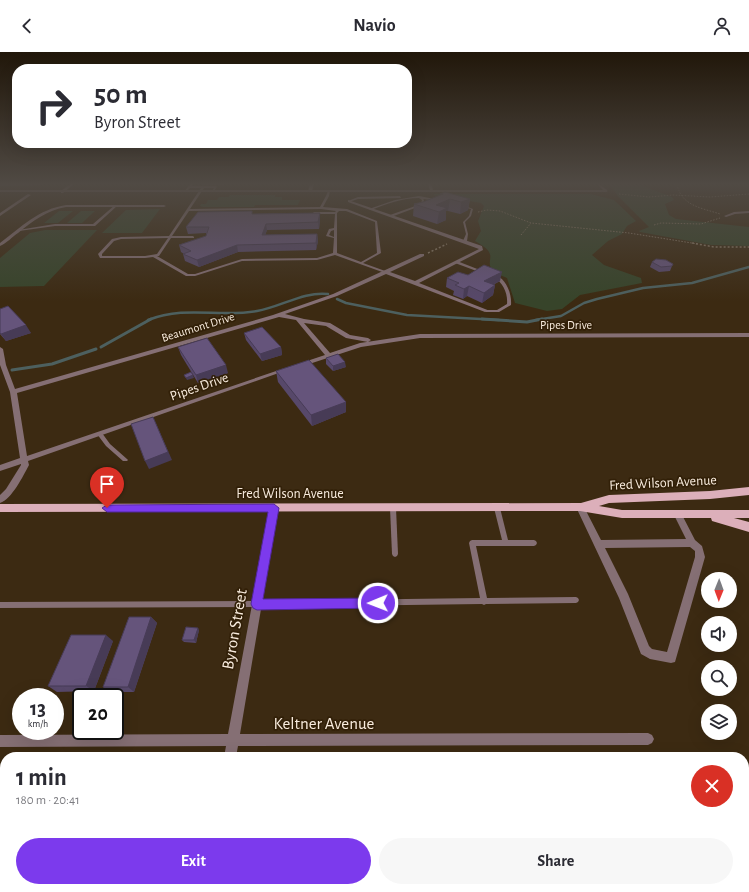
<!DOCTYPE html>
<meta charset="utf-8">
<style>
body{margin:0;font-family:"Alegreya Sans",sans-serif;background:#f7f7f7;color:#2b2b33;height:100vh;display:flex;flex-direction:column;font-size:15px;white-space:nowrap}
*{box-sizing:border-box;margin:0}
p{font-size:13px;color:#7c7c81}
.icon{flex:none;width:22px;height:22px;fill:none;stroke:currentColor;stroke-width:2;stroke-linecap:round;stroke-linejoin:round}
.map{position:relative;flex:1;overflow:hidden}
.drawer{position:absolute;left:0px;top:700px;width:749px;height:140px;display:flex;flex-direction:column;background:#fff;border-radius:16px 16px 0 0;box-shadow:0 4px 16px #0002}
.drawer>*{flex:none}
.top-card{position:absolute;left:12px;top:12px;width:400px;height:84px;border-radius:16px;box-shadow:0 4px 16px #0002;background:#fff;color:#2b2b33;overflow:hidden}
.needle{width:26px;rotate:181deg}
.tools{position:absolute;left:701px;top:520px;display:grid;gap:8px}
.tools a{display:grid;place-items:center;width:36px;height:36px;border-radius:50%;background:#fff;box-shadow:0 4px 16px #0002;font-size:20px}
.speed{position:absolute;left:12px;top:636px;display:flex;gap:8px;font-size:20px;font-weight:700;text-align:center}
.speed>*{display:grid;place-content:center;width:52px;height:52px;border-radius:50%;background:#fff;box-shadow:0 4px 16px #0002;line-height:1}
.speed small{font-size:10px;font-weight:400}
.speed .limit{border:2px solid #111;border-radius:6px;background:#fff;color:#111}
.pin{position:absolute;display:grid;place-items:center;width:34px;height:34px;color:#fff;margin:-41px -17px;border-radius:50% 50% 50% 0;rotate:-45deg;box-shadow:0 0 4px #0007}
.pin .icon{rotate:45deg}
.me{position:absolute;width:44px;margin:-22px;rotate:269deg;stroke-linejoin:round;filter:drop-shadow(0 0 3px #0008)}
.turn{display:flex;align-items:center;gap:14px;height:84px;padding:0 16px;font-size:18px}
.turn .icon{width:52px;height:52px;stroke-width:2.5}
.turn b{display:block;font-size:28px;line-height:34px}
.round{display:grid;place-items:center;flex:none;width:42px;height:42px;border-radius:21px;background:#f7f7f7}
.overview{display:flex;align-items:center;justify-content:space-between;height:68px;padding:0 16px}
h1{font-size:24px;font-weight:700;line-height:30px}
.action{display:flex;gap:8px;margin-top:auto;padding:8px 16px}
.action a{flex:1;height:46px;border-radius:24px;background:#7c3aed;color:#fff;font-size:16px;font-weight:700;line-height:46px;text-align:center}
.action a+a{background:#f7f7f7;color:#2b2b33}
header{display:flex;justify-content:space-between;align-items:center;height:52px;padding:0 16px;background:#fff;font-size:18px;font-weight:700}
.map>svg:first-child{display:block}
.green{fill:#37442a}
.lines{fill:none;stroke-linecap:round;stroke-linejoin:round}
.stream-far1{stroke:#4d605f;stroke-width:2.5}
.stream{stroke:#4d605f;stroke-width:3}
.path-far1{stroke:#897965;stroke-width:1;stroke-dasharray:1.5 1.5;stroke-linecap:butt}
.path{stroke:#897965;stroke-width:1.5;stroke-dasharray:2 2;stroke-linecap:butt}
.service{fill:#856f74;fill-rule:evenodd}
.minor{fill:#856f74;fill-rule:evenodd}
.tertiary{fill:#856f74;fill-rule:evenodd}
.primary{fill:#dcafba;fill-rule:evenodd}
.wall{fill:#57486a}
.shaded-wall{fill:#473b56}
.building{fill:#65547b;stroke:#473b56}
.route{fill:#7c3aed;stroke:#51269a}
.labels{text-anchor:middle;stroke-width:3.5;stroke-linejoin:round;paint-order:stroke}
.far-street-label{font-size:12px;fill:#f9ecde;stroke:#322008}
.street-label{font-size:14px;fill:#f9ecde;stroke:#322008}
.near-street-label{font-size:17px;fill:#f9ecde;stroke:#322008}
</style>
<header><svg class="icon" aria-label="back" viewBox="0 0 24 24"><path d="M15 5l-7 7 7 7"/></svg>Navio<svg class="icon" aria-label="person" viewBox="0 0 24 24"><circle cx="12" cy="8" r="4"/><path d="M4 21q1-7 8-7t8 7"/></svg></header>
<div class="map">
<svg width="749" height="840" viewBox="0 0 749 840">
<rect width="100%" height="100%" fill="#3c2a12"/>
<g class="green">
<path d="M609,132H638L672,145L674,148L665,152L669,163L676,167L749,175V194L711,193L640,180L639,179L649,175L618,144Z"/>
<path d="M435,142H591L614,148L636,169L627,174L622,182L608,189L592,203L604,213L641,226L642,231L580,243L562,257L547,259L515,251L507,226C503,224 496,222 493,219C483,207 502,204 475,189L481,179L478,169L484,154L481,151L433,143Z"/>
<path d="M230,143H275V145H282V148H300L298,153H255L254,155H203L200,154L201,152H206L208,148H217L219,145H228Z"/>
<path d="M160,157L142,181H102L126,158Z"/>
<path d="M59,159H73L58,171H44Z"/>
<path d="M81,159H95L82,171H67Z"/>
<path d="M45,178H97L44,234L0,235V206L30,181Z"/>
</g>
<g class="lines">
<g class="stream-far1">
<path d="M337,247L346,251L407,263L499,268"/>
<path d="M148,268C187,253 219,266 257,259C281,255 304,239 328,242"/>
<path d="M536,268L561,264L584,251L597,247L643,236L692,231L749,215"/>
</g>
<g class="stream">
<path d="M482,267L527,270L542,267"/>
<path d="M101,295L151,267"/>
<path d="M12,318L52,312L96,297"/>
</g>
<g class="path-far1">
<path d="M677,132C681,154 702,156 720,162"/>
<path d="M619,142L649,145L673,143L710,145L749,142"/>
<path d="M478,160L487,158L500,159L531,171L629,181L698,192"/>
<path d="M654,173L661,171L701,172L720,166"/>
<path d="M521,183L531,171"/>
</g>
<g class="path">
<path d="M692,191L714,195H749"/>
<path d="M428,201L447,192"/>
</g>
<g class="service">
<path d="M597,132H599L607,138V140H605Z"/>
<path d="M188,134H216L217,135L213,140L212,139L214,136H204L190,157L320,155L326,144L328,139L330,138L329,144L323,155L347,157L377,169L381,201L363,211L388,220L385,221L335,203L317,208L242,209L195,224H186L153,205L145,206H100L98,202L112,187L121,185L169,184L201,136H189ZM321,157L336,159L335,160H314L313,161L314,162H335L334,176L329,177L326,184L334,186L333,201L317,206L242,207L195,222H188L157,204H159L171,186H194V185L193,184H172L189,159ZM339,159H346L375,170L377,201L361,210L337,201V161ZM334,178V185L329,183L331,179ZM168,186L157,202L145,204H102V202L114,189L121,187Z"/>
<path d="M400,144L401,146L358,147L349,150L348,149L358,145Z"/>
<path d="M419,144L440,148L439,149L423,147L424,148L423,153L391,165L390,163L421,152L422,148L419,146C402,146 387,152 371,158L369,157L395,148Z"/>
<path d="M460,152L473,157L471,164L465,170L468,182L467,189L465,190L463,189L466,182L463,170L469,164L471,157L460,154Z"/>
<path d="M115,153L117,154L95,174H55L19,179L18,178L55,172H93Z"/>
<path d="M455,209H457L485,220L482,221L455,211Z"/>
<path d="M494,223C506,225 512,242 511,253L499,260H486V258H497L507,252C508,241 503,231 494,225Z"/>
<path d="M100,380L102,381L110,392L127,407L128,408L127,409H123L106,394L97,382Z"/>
<path d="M391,454H395L396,456L398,502L397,504L395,505L393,504L392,502L390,456Z"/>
<path d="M495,454H499L500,456L508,488H534L536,489L537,491L536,493L534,494H476L487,546L576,545L578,546L579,548L578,550L576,551L486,552L484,553L482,552L257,555L0,556V550L257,549L480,546L469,491L470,489L472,488H502L494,456Z"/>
</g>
<g class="minor">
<path d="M70,132H74L63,141H61V139Z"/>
<path d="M190,132H194L186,140H184Z"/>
<path d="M310,132H314L312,139L310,140L308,139Z"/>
<path d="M432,138H606L608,139L606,140H431Z"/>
<path d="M28,142L31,143L0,164V161Z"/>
<path d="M348,148L482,194L483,198L419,231L490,259L485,260L386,222L337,244L285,262L304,267L330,271L350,283L368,286L371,288L368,290L346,286L326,274L304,271L330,301L360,291L420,282L749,281V285L420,286L361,295L300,315L297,313L298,312L325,303L296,268L279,265L17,341L27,404L285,316H289L290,317L28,409L29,413C23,424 12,447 0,451V443L6,437L21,413V412L0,419V413L20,406L10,340L0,313V295L3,297L6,313L15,337L273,263L333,242L420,202H424V204L390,220L415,229L479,197L348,150Z"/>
<path d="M66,153H164L166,154L164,155H66C47,158 33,169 18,181C12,185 7,191 0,194V191C21,175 39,157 66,153Z"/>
<path d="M749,159V161L735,162L726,165L724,164L734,160Z"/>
<path d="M580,452L583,453L601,488L686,487L673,461L674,459L677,458L680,459L695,488L702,494L705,505L675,610L671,611L650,607L641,602L619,546L576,455L577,453ZM690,495L695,499V505L667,600L652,597L649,594L628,542L605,496Z"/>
<path d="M274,453L277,454L278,456L240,682L648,681L652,683L654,687L652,691L648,693L238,694L236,705H224L226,694L0,695V683L228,682L270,456L271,454Z"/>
<path d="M200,835H214L213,840H199Z"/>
</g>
<path class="tertiary" d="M428,132H432L433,140H0V138H430Z"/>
<path class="primary" d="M749,435V443L710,447L609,451L599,454L622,458H749V466H734L749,470V480L712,469L711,466H622L580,459L0,460V452L581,451L609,443L710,439Z"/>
</g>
<g class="wall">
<path d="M0,132H43L41,133L0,134Z"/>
<path d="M201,132H225L224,133H201Z"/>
<path d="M440,142L470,147L468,158L460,162L448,159H446V168L437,172L413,164L414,152L423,150L440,144Z"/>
<path d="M252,159V162L320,161V168L319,177L267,178L265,183L317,182L318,189L316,198L238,200L199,215L185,209L183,202H184L181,200L179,193L206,184V181L188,182L186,175Z"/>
<path d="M652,210L672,214L670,219L659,220L650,215Z"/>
<path d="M468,223L500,229L493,233H495L493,243L482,251L467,244L463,247L453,243L454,239L446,235L447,226Z"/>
<path d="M0,257L31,281L6,289L0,282Z"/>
<path d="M244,281L281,295L282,303L262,309L246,288Z"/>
<path d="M178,295L228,321L198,331L181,303Z"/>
<path d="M326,306L346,315L333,319L326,312Z"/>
<path d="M276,319L346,350V360L312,374L278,330Z"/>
<path d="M151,565L157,571L134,640H110L103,635Z"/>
<path d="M199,578L196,591L184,590L182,588Z"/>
<path d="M113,589L94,639L57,640L48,634Z"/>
</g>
<g class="shaded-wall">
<path d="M450,147L448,159H446V168L437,172L439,160L436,153Z"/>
<path d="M470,147L468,158L460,162L461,150Z"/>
<path d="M320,161V168L319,177L318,170Z"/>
<path d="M266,172L267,178L263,190L262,183Z"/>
<path d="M317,182L318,189L316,198V191Z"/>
<path d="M237,193L238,200L199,215L197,208Z"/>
<path d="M502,220L500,229L482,238L484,229Z"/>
<path d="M495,233L493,243L482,251L484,241Z"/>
<path d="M469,234L467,244L463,247L464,237Z"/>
<path d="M26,273L31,281L6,289L1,282Z"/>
<path d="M281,295L282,303L262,309L260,302Z"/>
<path d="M345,310L346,315L333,319V314Z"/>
<path d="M226,313L228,321L198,331L196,323Z"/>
<path d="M193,323L194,326L187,328L186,326Z"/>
<path d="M346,350V360L312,374L311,363Z"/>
<path d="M153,365L172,408L149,417L145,409Z"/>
<path d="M151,565L157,571L134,640L128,635Z"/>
<path d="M198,576L199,578L196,591L194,588Z"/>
<path d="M106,583L113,589L94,639L86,634Z"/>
</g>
<g class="building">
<path d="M445,140L470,147L461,150L450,147L436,153L447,156L439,160L414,152L423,150L443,142H440Z"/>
<path d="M252,159V162L320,161L318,170L266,172L262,183L317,182L316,191L237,193L197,208L183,202L191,199L179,193L206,184L209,175H186L198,160Z"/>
<path d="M656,207L666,208L673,212L672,214L661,215L652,210Z"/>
<path d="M484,213L502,220L484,229L495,233L484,241L469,234L464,237L455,233L459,231L447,226L458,220L468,223Z"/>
<path d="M8,254L26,273L1,282L0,281V257Z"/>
<path d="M262,275L281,295L260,302L244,281Z"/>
<path d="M207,286L226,313L196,323L178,295Z"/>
<path d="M338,302L345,310L333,314L326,306Z"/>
<path d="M309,308L346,350L311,363L276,319Z"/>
<path d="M191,320L193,323L186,326L184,323Z"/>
<path d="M153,365L168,400L145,409L131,372Z"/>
<path d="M129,565H151L128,635H103Z"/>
<path d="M186,575L198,576L194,588H182Z"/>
<path d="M71,583H106L86,634H48Z"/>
</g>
<linearGradient id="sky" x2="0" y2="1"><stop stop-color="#21170a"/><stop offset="0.53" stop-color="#504a44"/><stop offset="1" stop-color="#504a44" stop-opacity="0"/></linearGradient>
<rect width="749" height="249" fill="url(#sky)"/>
<path class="route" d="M274,452L279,456L263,547L378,546L382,547L384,551L382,555L378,556L257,558L253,556L251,552L268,460H107L102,456L107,453Z"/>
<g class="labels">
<g class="far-street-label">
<text x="566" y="277">Pipes Drive</text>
<text transform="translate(198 275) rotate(-17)" y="4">Beaumont Drive</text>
</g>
<g class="street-label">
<text transform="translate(199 334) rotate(-19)" y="5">Pipes Drive</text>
<text transform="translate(663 430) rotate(-3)" y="5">Fred Wilson Avenue</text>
<text x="290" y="446">Fred Wilson Avenue</text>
</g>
<g class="near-street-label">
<text transform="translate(234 577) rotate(-80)" y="6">Byron Street</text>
<text x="324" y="677">Keltner Avenue</text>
</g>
</g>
</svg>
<div class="tools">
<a><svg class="needle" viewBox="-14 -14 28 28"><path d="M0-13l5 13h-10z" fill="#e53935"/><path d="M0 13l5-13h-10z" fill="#7c7c81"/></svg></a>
<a><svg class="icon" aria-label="sound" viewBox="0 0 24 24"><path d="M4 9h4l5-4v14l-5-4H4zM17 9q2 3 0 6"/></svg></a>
<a><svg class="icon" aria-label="search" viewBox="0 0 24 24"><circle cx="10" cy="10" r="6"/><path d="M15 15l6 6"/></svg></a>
<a><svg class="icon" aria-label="layers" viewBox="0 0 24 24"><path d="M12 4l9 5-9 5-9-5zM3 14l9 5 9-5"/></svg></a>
</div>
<div class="speed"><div>13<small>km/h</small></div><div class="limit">20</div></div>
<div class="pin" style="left:107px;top:456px;background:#d93025"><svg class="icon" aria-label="arrive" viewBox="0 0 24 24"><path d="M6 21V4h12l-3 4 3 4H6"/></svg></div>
<svg class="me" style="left:378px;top:551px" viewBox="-20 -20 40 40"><circle r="17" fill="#7c3aed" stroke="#fff" stroke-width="3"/><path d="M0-11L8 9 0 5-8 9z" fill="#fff"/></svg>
<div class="top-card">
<div class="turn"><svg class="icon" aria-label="right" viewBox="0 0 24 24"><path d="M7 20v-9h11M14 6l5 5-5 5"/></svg><div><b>50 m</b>Byron Street</div></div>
</div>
<section class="drawer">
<div class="overview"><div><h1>1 min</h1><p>180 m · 20:41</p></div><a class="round" style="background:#d93025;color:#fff"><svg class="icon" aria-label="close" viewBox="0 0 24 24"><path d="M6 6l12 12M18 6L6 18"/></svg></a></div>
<div class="action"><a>Exit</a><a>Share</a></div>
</section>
</div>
